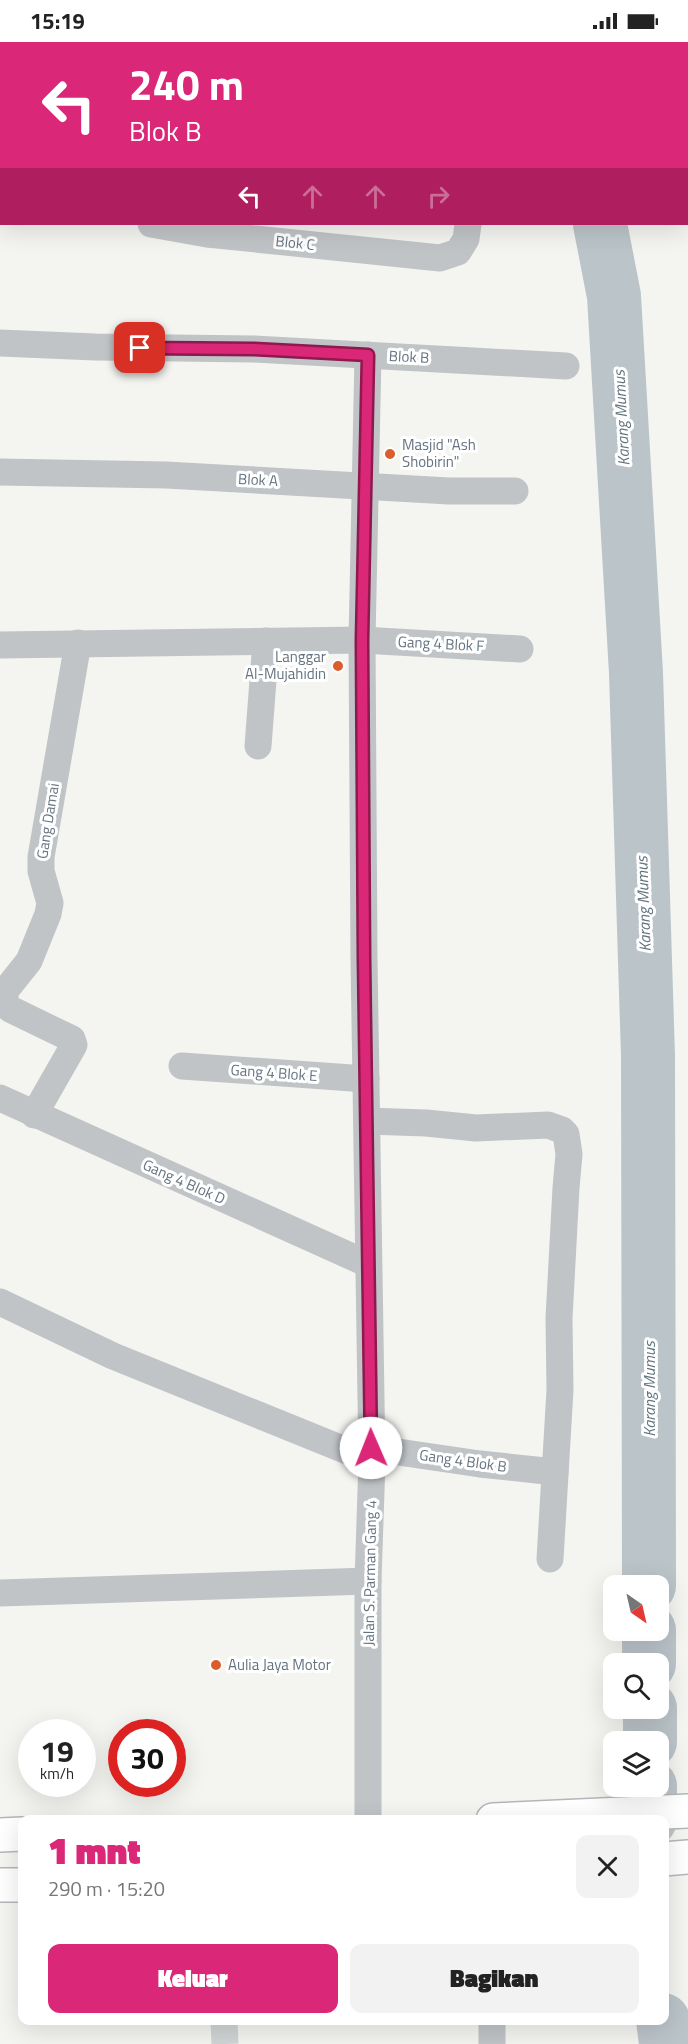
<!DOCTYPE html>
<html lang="id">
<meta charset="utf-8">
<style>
body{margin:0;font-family:"Titillium Web",sans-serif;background:#f2f2f2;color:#222;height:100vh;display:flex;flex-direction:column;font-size:22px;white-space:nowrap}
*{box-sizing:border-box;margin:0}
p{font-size:20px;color:#767676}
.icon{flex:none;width:33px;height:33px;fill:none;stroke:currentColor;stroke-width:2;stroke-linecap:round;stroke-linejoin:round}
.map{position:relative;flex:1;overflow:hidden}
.drawer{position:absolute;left:18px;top:1773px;width:651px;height:210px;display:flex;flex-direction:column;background:#fff;border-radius:12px;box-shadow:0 6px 24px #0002}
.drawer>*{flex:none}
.hud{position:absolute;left:0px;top:0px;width:688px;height:183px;box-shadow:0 6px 24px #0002;background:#db2777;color:#fff;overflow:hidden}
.needle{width:39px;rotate:146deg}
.tools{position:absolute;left:603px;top:1533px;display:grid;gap:12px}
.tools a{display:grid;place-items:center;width:66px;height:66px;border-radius:12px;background:#fff;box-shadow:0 6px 24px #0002;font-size:30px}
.speed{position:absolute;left:18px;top:1677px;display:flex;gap:12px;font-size:30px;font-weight:700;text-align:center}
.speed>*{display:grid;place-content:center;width:78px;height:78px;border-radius:50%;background:#fff;box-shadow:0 6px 24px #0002;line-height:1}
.speed small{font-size:15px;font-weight:400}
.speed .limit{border:9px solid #d22;background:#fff;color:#111}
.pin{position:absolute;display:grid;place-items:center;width:51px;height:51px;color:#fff;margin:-26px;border-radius:12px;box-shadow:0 3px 9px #0006}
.me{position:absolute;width:66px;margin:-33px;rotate:359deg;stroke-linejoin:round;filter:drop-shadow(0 0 4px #0008)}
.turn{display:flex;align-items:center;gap:21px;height:126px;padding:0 30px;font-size:27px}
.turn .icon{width:78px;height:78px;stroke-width:2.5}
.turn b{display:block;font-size:42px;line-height:51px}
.lanes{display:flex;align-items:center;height:57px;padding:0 30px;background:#0003;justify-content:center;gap:30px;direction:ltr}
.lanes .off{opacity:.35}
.round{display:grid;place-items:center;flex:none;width:63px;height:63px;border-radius:12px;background:#f2f2f2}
.head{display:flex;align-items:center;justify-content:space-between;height:102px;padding:0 30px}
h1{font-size:36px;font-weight:800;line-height:45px;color:#db2777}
.primary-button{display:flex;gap:12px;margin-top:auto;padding:12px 30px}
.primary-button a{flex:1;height:69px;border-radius:12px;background:#db2777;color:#fff;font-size:24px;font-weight:800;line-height:69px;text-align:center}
.primary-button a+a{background:#f2f2f2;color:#222}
.status{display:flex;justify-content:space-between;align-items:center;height:42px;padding:0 30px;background:#fff;direction:ltr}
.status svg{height:16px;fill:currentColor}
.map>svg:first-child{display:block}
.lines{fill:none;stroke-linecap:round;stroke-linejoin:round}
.river{stroke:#bbc4c9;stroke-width:54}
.street-tunnel{stroke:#d0d4d5;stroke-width:27;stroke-dasharray:27 14;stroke-linecap:butt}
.primary-casing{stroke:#b3b7bb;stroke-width:36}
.street{stroke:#c0c4c7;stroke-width:27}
.primary{stroke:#fff;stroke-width:33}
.route-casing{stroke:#8e194d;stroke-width:15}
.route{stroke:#db2777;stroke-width:10}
.poi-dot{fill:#db5d2b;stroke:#fff;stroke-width:2}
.labels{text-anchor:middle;stroke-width:6;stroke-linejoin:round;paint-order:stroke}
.street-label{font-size:15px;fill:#657381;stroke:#fff}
.poi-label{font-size:15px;fill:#657381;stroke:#fff;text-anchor:start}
.water-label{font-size:16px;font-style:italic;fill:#60747e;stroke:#fff}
</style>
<div class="status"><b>15:19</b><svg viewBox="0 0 49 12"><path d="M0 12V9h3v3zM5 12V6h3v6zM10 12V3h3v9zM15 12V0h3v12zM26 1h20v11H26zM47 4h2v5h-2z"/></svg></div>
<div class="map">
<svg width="688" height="2002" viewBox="0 0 688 2002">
<rect width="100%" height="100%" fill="#f4f5f1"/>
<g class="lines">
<g class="river">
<path d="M563,0V2"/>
<path d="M600,182L614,254L636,631L648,1014L649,1544"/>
<path d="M649,1588V1622"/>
<path d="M650,1666V1700"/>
<path d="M650,1744V1778"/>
<path d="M663,1978L666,2002"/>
</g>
<path class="street-tunnel" d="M224,1978L225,2002"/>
<g class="primary-casing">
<g id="primary">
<path d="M493,1778L688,1769"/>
<path d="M0,1793L22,1792"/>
<path d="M664,1817L688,1815"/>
<path d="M0,1843H22"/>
</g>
</g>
<g class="street">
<path d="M453,0L454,2"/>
<path d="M0,47H2"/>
<path d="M0,154H2"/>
<path d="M151,182L207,192L440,216L458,210L466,197L468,182"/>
<path d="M0,301L95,305L254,307L566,324"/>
<path d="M0,430L166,433L449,449H515"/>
<path d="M0,603L362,598L520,607"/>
<path d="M258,704L266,599"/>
<path d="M182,1024L366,1037"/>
<path d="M0,1056L368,1222"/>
<path d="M34,1073L74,1003L72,997L10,967L5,961V949L29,919L48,872L50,861L41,829V815L78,601"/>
<path d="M367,1079L426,1081L476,1086L548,1083L562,1088L566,1092L569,1112L566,1146L559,1276L560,1348L550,1517"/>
<path d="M0,1260L113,1314L372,1419"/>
<path d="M371,1406L480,1422L555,1430"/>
<path d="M0,1551L368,1539"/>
<path d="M368,1778V1539L372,1419L364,917L362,598L368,313"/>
<path d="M492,1978V2002"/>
</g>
<use href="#primary" class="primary"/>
</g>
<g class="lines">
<g class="route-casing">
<path id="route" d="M140,306L254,307L368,313L362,598L364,917L371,1406"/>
</g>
<use href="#route" class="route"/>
</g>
<g class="poi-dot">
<circle cx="390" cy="412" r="6"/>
<circle cx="338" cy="624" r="6"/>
<circle cx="216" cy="1623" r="6"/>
</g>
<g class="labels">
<g class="street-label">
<text transform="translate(295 201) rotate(6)" y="5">Blok C</text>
<text transform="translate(409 315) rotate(3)" y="5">Blok B</text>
<text transform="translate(258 438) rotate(3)" y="5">Blok A</text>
<text transform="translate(441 602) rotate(3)" y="5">Gang 4 Blok F</text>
<text transform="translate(48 779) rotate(-81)" y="5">Gang Damai</text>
<text transform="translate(274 1031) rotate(4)" y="5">Gang 4 Blok E</text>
<text transform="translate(184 1140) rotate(24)" y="5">Gang 4 Blok D</text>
<text transform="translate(463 1419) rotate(8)" y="5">Gang 4 Blok B</text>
<text transform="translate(370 1531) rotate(-89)" y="5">Jalan S. Parman Gang 4</text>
</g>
<g class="poi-label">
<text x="402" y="408">Masjid "Ash<tspan x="402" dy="17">Shobirin"</tspan></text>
<text x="326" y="620" text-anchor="end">Langgar<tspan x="326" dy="17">Al-Mujahidin</tspan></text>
<text x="228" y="1628">Aulia Jaya Motor</text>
</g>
<g class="water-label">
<text transform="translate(621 376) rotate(-93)" y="6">Karang Mumus</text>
<text transform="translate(643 862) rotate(-92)" y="6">Karang Mumus</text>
<text transform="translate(649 1347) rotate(-90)" y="6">Karang Mumus</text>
</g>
</g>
</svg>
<div class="tools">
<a><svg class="needle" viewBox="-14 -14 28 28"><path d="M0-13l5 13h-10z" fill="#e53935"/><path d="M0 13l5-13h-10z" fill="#767676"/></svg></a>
<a><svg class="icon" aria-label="search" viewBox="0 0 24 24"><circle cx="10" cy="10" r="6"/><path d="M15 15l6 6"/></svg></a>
<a><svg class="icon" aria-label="layers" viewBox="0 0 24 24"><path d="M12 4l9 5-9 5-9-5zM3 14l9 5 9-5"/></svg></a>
</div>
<div class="speed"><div>19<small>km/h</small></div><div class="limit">30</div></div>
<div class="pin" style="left:140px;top:306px;background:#d93025"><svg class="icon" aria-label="arrive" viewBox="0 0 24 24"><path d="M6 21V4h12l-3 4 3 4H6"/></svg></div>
<svg class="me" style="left:371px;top:1406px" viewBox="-20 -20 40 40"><circle r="19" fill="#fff"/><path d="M0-13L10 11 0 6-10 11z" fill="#db2777"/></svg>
<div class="hud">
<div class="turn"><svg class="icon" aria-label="left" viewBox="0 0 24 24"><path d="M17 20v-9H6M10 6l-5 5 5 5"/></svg><div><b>240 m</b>Blok B</div></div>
<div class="lanes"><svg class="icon" aria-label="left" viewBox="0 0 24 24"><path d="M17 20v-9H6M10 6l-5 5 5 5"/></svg><svg class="icon off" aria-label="ahead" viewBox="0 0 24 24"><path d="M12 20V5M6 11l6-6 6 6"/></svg><svg class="icon off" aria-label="ahead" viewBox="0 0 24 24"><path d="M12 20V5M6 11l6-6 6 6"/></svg><svg class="icon off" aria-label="right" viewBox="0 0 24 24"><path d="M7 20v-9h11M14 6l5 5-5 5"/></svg></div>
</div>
<section class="drawer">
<div class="head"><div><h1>1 mnt</h1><p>290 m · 15:20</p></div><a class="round"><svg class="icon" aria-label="close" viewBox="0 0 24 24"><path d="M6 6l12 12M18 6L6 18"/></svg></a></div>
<div class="primary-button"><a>Keluar</a><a>Bagikan</a></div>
</section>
</div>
